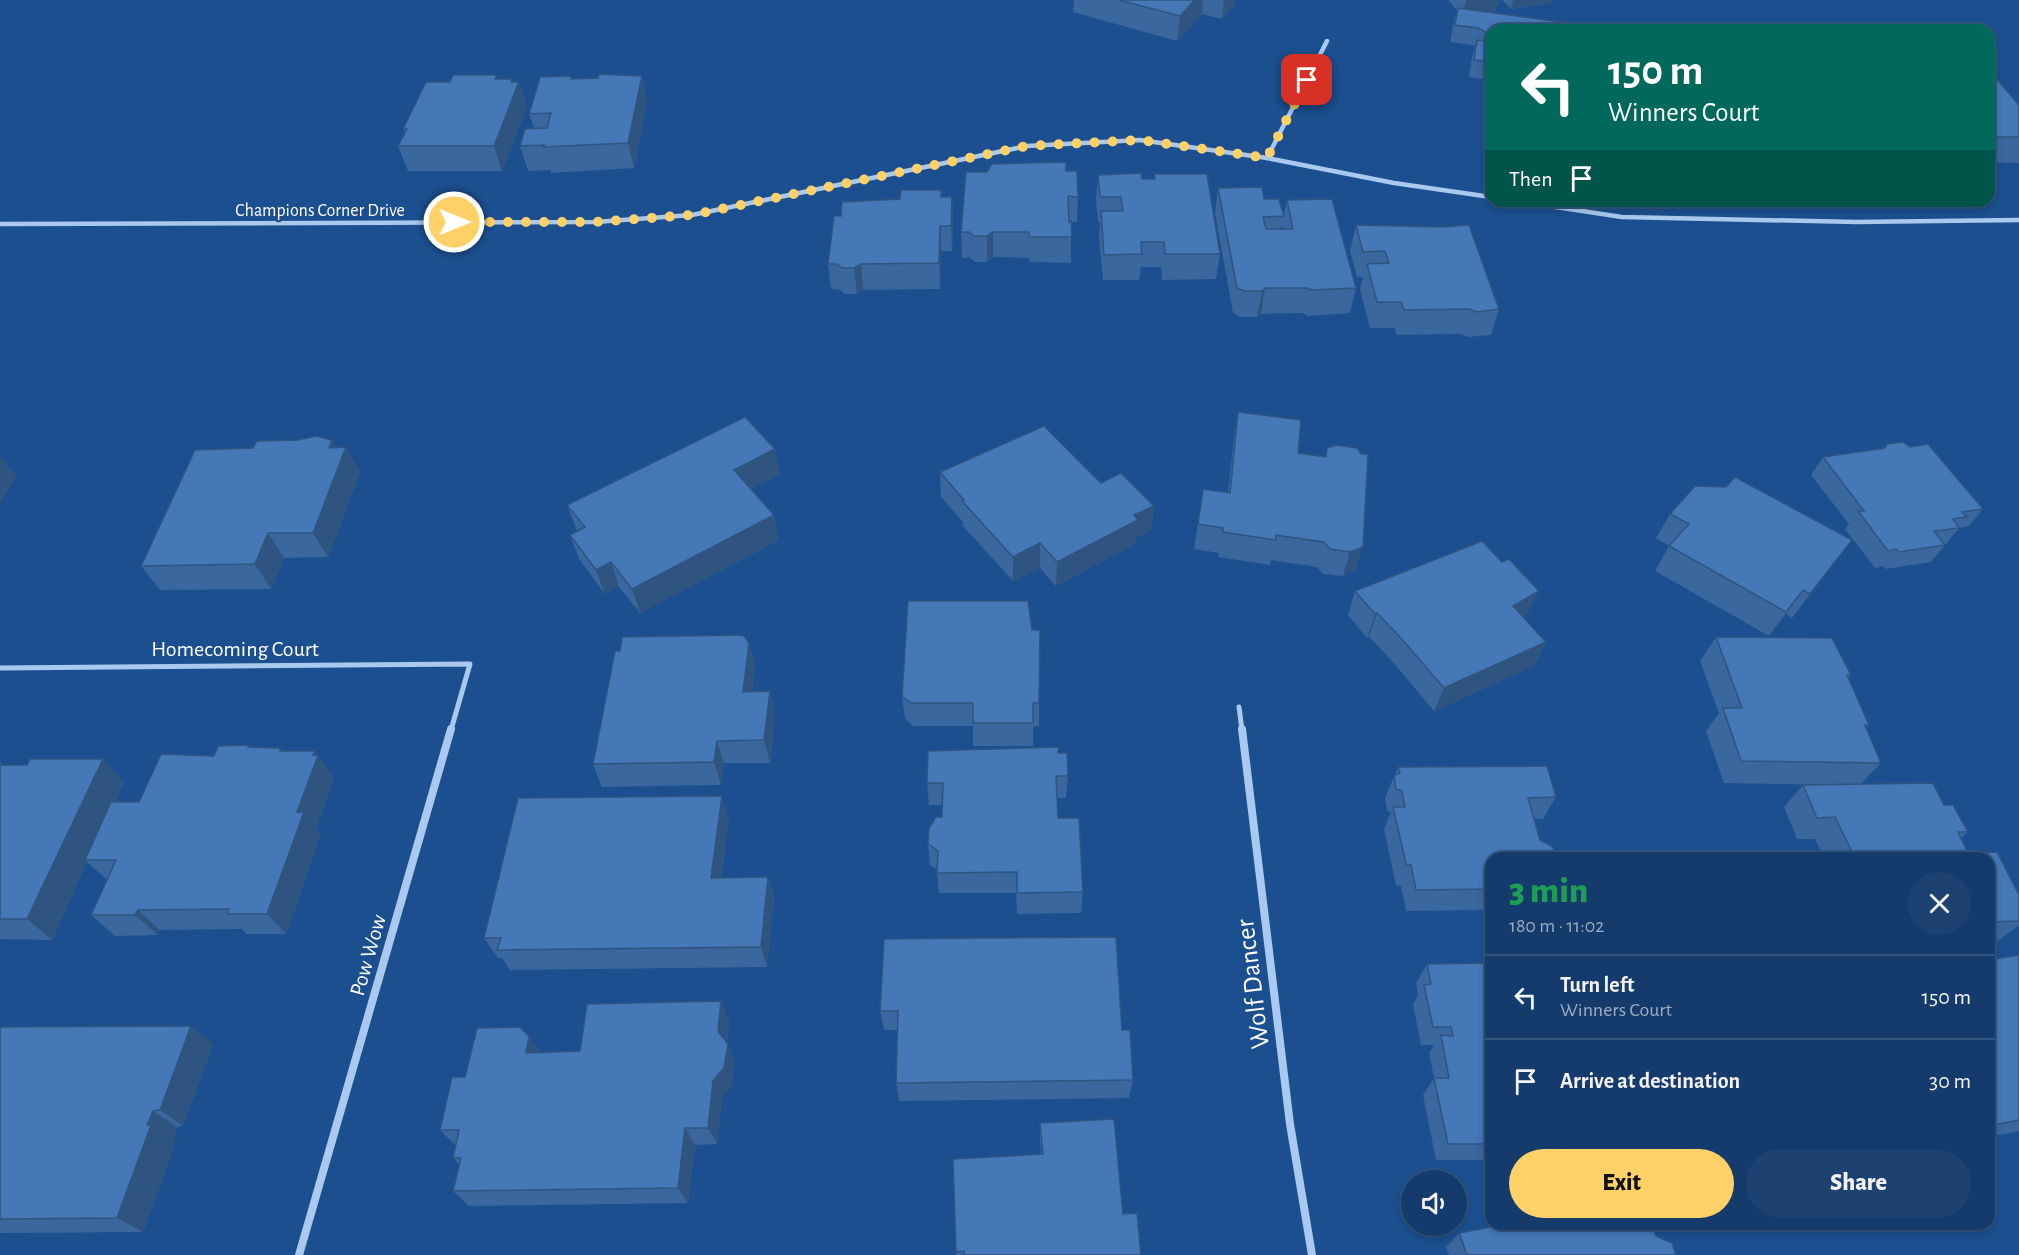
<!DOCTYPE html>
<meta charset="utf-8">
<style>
body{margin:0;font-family:"Alegreya Sans",sans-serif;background:#1d4271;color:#f1f3f6;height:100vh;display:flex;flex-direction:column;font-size:22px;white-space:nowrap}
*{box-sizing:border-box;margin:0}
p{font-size:20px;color:#9dadc1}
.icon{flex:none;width:33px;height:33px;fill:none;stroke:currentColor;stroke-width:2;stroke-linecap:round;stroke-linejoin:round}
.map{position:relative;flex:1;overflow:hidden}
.side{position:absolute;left:1485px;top:852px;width:510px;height:378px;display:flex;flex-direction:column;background:#143b6b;border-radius:18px;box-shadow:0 3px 9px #0003,0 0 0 2px #33557e}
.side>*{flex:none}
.banner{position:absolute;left:1485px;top:24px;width:510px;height:183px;border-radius:18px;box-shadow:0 3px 9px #0003,0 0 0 2px #33557e;background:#00695c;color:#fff;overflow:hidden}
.tools{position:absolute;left:1401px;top:1170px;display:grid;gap:12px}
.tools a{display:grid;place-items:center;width:66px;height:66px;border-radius:50%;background:#143b6b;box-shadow:0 3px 9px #0003,0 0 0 2px #33557e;font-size:30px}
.pin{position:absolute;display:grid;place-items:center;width:51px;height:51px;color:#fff;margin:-26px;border-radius:12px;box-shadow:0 3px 9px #0006}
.me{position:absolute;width:66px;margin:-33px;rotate:90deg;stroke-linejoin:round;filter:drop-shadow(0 0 4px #0008)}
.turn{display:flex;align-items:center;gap:21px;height:126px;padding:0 24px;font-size:27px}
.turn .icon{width:78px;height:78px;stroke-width:2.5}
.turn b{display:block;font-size:42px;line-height:51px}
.then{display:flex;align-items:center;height:57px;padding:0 24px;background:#0003;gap:12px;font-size:22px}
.round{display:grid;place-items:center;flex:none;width:63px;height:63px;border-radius:32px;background:#1d4271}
.head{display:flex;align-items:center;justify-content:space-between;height:102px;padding:0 24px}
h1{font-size:36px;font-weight:800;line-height:45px;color:#1e9e55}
.cta{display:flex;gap:12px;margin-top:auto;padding:12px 24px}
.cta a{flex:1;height:69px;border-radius:36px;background:#ffd166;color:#111;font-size:24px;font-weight:800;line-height:69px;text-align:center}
.cta a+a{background:#1d4271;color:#f1f3f6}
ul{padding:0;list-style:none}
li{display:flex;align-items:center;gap:18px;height:84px;padding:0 24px;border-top:2px solid #33557e}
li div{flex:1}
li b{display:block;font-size:22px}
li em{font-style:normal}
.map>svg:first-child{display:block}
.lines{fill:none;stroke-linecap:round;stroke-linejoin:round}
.minor-far2{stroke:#a9c9ee;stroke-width:4.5}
.minor-far1{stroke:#a9c9ee;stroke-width:5}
.minor{stroke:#a9c9ee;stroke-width:8}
.wall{fill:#3a679d}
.shaded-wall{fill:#305480}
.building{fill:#4478b7;stroke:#305480;stroke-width:1.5}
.route{stroke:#ffd166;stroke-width:10;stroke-dasharray:0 18}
.labels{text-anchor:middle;stroke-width:4.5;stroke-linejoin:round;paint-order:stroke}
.far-street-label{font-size:18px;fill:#fff;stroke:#1b4f8f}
.street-label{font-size:22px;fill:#fff;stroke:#1b4f8f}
.near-street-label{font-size:27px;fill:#fff;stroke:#1b4f8f}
</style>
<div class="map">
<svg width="2019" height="1255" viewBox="0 0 2019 1255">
<rect width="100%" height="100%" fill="#1b4f8f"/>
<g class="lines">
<g class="minor-far2">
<path d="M1267,158L1327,41"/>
<path d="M1516,201L1622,217L1856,222L2019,220"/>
<path d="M0,224L595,222L692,215L1027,146L1140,140L1267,158L1394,183L1491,197"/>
</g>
<g class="minor-far1">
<path d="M0,668L470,664L451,730"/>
<path d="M1239,707L1242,730"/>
</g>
<g class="minor">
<path d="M1242,729L1290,1124L1312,1255"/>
<path d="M299,1255L451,729"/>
</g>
</g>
<g class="wall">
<path d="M1074,0H1235V4L1222,19L1202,14L1177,41L1073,12Z"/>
<path d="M1448,0H1499L1495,11L1490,12L1491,30V80L1469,77L1472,57L1475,47L1473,45L1450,42L1453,25L1457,10Z"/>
<path d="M1502,0H1552L1551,3L1511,9Z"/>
<path d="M1989,70L2019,105V163L1989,162Z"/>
<path d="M642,76L647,101L634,168L551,173L550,170L528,171L520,146L534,128L529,114L572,79Z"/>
<path d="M498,79H513L514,82H519L527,107L502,171H408L398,146L405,133L403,129L450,82Z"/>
<path d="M1066,171L1078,197L1077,222H1071V263L1029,262V258L993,257L987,262H975L969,257L962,258L961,232L987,172Z"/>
<path d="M1154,174L1220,254L1216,279L1162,280L1161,267H1141L1139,280H1103L1099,237L1100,222H1098L1096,200L1098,175L1142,179H1154Z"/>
<path d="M1218,188L1264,199L1284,216L1281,229H1283L1282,225L1287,200L1356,288L1350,313L1307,316L1303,313L1261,314L1257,317H1240L1233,313L1215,213Z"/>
<path d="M941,190V197H952L953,222L952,251H941L940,289L863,290L857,294H845L840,290L831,289L828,264L841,216L900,199Z"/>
<path d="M1356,225L1499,309L1491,335L1468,337L1461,334L1397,335L1394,328H1370L1360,289L1363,277H1357L1350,251Z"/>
<path d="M1238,412L1298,453L1325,457L1327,448L1355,571L1343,576L1323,574L1317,567L1271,560L1270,565L1218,557L1219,553L1194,549L1203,489L1228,492L1234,437Z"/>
<path d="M298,440L336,447L360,472L328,557L284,558L271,589L160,590L141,566L253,448Z"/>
<path d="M1887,444L1983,509L1969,526L1959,528L1931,562L1886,569L1883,566L1875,568L1845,529L1849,524L1811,475L1823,457L1884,449Z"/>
<path d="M940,472L1101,483L1154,506L1151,530L1136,538L1135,544L1056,586L1040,568L1013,581L963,526V522L941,497Z"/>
<path d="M780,474L751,489L779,540L640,613L619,587L605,594L579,559L570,535L577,531L567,505Z"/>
<path d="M1670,514L1834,564L1792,618L1786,614L1769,636L1655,571L1669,546L1656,538Z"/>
<path d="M1355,591L1527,615L1523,617L1546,642L1534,666L1434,711L1392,661L1369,637L1367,638L1348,615Z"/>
<path d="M1716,637L1832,638L1851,675L1849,678L1869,725L1866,728L1881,763L1861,784L1933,783L1944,805H1953L1968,832L1961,838L1968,853L1997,852L2019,895V925L1998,941L1989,942V858H1824L1815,839H1797L1784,807L1803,785H1824L1724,783L1706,731L1719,713L1700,661Z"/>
<path d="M749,643L755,667L752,692L770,691L775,715L770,763H724L721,785L602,787L593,764Z"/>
<path d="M902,696L1039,703V726H1033V746H973V726H913L905,719Z"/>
<path d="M251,747L280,748L283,751H315L334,778L316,828L321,833L286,934H247L242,929L160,930L158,935L115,936L91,915L107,880L87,862L52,940L0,939V762L3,765L124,782L115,802H139L214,756Z"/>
<path d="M1058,753L1068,776L1066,798H1057L1058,818L1083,892L1081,913L1017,914L1016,893H939L937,870L930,865L928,844L942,817L943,805H929L927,783Z"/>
<path d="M1398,767L1556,797L1543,819H1534L1491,858V910L1406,911L1401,886L1396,885L1384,829L1391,812L1387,811L1385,798Z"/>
<path d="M729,818L721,878L768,877L774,898L767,967L510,970L502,958H498L484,938Z"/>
<path d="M884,939L1133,1080L1129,1098L899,1101L896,1083L898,1030H884L880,1011Z"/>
<path d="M2019,955V1131L1989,1137V960Z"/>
<path d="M1491,963V1160H1436L1423,1095L1434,1078L1429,1053L1434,1045H1421L1413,1004L1418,995L1416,983L1427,964Z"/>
<path d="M729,1020L727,1043L735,1062L732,1085L722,1098L717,1144L695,1145L688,1203L469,1206L453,1191L460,1165L453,1158L456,1146L440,1130L465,1077L541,1052L580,1051Z"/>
<path d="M0,1029L213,1044L183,1126L177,1127L173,1139L176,1141L143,1232L0,1233Z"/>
<path d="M1040,1123L1123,1214L1141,1255H956L953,1159L1041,1154L1040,1139Z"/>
<path d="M1459,1233L1656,1236L1676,1255H1449L1446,1247Z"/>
</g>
<g class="shaded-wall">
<path d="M1195,0H1203L1202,14L1177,41L1180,16Z"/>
<path d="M1224,0H1235V4L1222,19Z"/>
<path d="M1466,0H1499L1495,11L1462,16Z"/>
<path d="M1513,0H1552L1551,3L1511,9Z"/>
<path d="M642,76L647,101L634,168L628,143Z"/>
<path d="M513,79L516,90L519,82L527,107L502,171L494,146Z"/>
<path d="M952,197L953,222L952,251L951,226Z"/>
<path d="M940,226L941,251L940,289L939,263Z"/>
<path d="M993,232V257L987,262V236Z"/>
<path d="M861,264L863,290L857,294L854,268Z"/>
<path d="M1265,288L1261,314L1257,317L1262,291Z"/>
<path d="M332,440L342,458L346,447L360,472L328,557L313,533L329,448Z"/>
<path d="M775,449L780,474L739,495L734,470Z"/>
<path d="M0,456L17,476L0,503Z"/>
<path d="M1154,506L1151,530L1136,538L1135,544L1056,586L1057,562L1134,515Z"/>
<path d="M774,515L779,540L640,613L632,589Z"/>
<path d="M268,533L284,558L271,589L255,564Z"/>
<path d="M1852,540L1834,564L1792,618L1810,594Z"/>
<path d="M1040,543V568L1013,581V557Z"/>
<path d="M1363,547L1355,571L1343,576L1350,552Z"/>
<path d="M611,562L619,587L605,594L596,570Z"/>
<path d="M1803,590L1786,614L1769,636L1786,612Z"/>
<path d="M1539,591L1527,615L1502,630L1513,606Z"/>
<path d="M1377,613L1369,637L1367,638L1375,614Z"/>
<path d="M1546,642L1534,666L1434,711L1444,688Z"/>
<path d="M749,643L755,667L749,715L743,692Z"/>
<path d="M770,691L775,715L770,763L764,740Z"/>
<path d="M717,741L724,763L721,785L714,762Z"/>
<path d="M315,751L334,778L316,828L321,833L286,934L267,914Z"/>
<path d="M103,759L124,782L88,860H85L87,862L52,940L27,919Z"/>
<path d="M722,796L729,818L718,899L711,878Z"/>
<path d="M768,877L774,898L767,967L761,947Z"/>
<path d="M138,910L160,930L158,935L135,915Z"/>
<path d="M721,1001L729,1020L726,1049L718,1031Z"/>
<path d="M191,1026L213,1044L183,1126L160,1110Z"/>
<path d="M529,1036L542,1054L526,1053Z"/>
<path d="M728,1044L735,1062L732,1085L722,1098L717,1144L708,1128L713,1081Z"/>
<path d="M153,1111L177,1127L173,1139L176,1141L143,1232L117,1218Z"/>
<path d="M685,1128L695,1145L688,1203L678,1188Z"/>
</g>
<g class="building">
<path d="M1119,0H1195L1180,16Z"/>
<path d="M1458,8L1569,23V30H1491V62L1474,60L1477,40L1487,41L1489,34L1478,28L1455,25Z"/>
<path d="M1989,70L2019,105V137H1989Z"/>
<path d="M599,74L642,76L628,143L543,147L544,145L520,146L525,129L547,128L551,113L529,114L540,77L571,76V79L598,78Z"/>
<path d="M453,75H497L495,79H513L511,82H519L494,146H398L407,129H403L426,82H450Z"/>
<path d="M1066,162V171H1077L1078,197L1068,196L1069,222L1071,221L1072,237H1029V232H993L987,236H974L969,232H961L966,172H987L992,164Z"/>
<path d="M1141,173L1142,179H1155L1154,174H1207L1220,254H1165L1164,242H1141L1142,254L1104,255L1101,211H1123L1121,197H1100L1098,175Z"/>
<path d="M1262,187L1264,199H1279L1284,216L1263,217L1266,229H1293L1287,200L1332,199L1356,288L1312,290L1308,288H1265L1262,291H1244L1237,288L1218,188Z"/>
<path d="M901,190H941V197H952L951,226H940L939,263L861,264L854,268H842L837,264H828L834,216H841L842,202L900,199Z"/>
<path d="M1356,225L1442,227L1469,225L1499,309L1477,312L1469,309L1404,310L1401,302H1377L1367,264L1389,263L1385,251L1363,252Z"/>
<path d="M1238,412L1301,420L1298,453L1326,457L1327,448L1336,445L1357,448L1361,454H1368L1363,547L1350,552L1330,549L1324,542L1276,535V540L1223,532V528L1198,524L1203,489L1230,493Z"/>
<path d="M745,417L775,449L734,470L774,515L632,589L611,562L596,570L570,535L585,527L567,505Z"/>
<path d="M1044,426L1101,483L1121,473L1154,506L1134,515L1138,520L1057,562L1040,543L1013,557L962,501L964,500L940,472Z"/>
<path d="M316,436L332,440L329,448L346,447L313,533H268L255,564L141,566L195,450L253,448L257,441L298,440Z"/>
<path d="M1903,442L1910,447L1928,444L1983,509L1962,512L1967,517L1953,519L1959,528L1934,531L1945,545L1899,552L1896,549L1888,551L1858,511H1864L1823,457L1885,448L1887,444Z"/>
<path d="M1735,477L1852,540L1810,594L1803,590L1786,612L1669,546L1689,524L1670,514L1695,486L1726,487Z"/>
<path d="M1482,541L1502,562L1509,559L1539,591L1513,606L1546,642L1444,688L1401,638L1377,613L1375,614L1355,591Z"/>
<path d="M908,601H1028L1032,630H1040L1039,703H1033V723H973V703H911L902,696Z"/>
<path d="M743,635L749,643L743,692L770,691L764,740L717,741L714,762L593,764L615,651H620L622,637Z"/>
<path d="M1716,637L1832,638L1851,675H1847L1869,725H1865L1881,763L1741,761L1723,708H1742Z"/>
<path d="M249,745L248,747L280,748V751H315L313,755L318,756L297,812H304L267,914H227L229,909L138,910L135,915H91L116,860H85L111,802H139L161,754L214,756L218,746Z"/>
<path d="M1059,747L1058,753H1067L1068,776H1056L1058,818H1079L1083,892L1017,893V872L937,873L938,851L928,844L929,828L936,817H942L943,783H927L928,751Z"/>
<path d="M30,759H103L27,919H0V765H27Z"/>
<path d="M1547,766L1556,797L1528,798L1540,840L1553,847L1556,858H1491V889L1416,890L1411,865L1406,864L1393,807H1405L1402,791L1396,789L1394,775L1400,773L1398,767Z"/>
<path d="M1933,783L1944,805H1953L1968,832H1958L1968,853L1997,852L2019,895V921L1989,922V858H1842L1844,854H1853L1835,817L1817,818L1803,785Z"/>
<path d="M722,796L711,878L768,877L761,947L497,950L501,938H484L518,798Z"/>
<path d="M1116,937L1122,1030H1130L1133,1080L896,1083L898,1011H880L884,939Z"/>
<path d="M2019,955V1120L1989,1126V960Z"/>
<path d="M1491,963V1144H1448L1434,1078H1449L1441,1035L1453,1036L1451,1027H1433L1424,985L1431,984L1427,964Z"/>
<path d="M721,1001L718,1031L728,1044L724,1068L713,1081L708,1128H685L678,1188L453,1191L461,1158H453L459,1130H440L452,1077H465L477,1028L520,1027L529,1036L526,1053L580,1051L587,1004Z"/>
<path d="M191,1026L160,1110L153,1111L147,1125H151L117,1218L0,1219V1029L1,1027Z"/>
<path d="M1114,1119L1123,1214L1137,1213L1141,1255H964V1251L956,1252L953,1159L1043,1154L1040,1123Z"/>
<path d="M1506,1224H1651L1656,1236L1672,1243L1676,1255H1467L1459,1233Z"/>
</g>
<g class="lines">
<path class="route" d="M454,222H595L692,215L1027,146L1140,140L1267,158L1307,80"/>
</g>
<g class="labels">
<g class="far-street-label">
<text x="320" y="216">Champions Corner Drive</text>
</g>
<g class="street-label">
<text x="235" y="656">Homecoming Court</text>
<text transform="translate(367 955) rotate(-74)" y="8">Pow Wow</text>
</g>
<g class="near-street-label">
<text transform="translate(1252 984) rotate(-97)" y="9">Wolf Dancer</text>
</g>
</g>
</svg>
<div class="tools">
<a><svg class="icon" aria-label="sound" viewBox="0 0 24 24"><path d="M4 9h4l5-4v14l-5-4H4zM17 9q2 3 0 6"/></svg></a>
</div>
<div class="pin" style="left:1307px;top:80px;background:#d93025"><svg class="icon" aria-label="arrive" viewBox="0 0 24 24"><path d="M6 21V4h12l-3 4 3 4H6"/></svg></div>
<svg class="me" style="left:454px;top:222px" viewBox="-20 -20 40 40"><circle r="17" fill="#ffd166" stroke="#fff" stroke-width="3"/><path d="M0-11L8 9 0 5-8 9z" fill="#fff"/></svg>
<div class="banner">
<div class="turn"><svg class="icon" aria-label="left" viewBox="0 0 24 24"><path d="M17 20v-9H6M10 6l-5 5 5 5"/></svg><div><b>150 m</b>Winners Court</div></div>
<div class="then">Then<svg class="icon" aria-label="arrive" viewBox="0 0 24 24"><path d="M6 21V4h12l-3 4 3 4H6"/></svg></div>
</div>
<section class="side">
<div class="head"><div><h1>3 min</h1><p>180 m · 11:02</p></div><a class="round"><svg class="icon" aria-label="close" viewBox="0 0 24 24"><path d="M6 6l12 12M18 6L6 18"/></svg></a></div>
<ul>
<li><svg class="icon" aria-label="left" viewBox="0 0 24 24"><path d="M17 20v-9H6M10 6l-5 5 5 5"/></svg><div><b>Turn left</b><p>Winners Court</p></div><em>150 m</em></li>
<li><svg class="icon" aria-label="arrive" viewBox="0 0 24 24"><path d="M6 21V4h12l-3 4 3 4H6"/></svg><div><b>Arrive at destination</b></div><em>30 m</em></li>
</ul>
<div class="cta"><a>Exit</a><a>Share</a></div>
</section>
</div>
